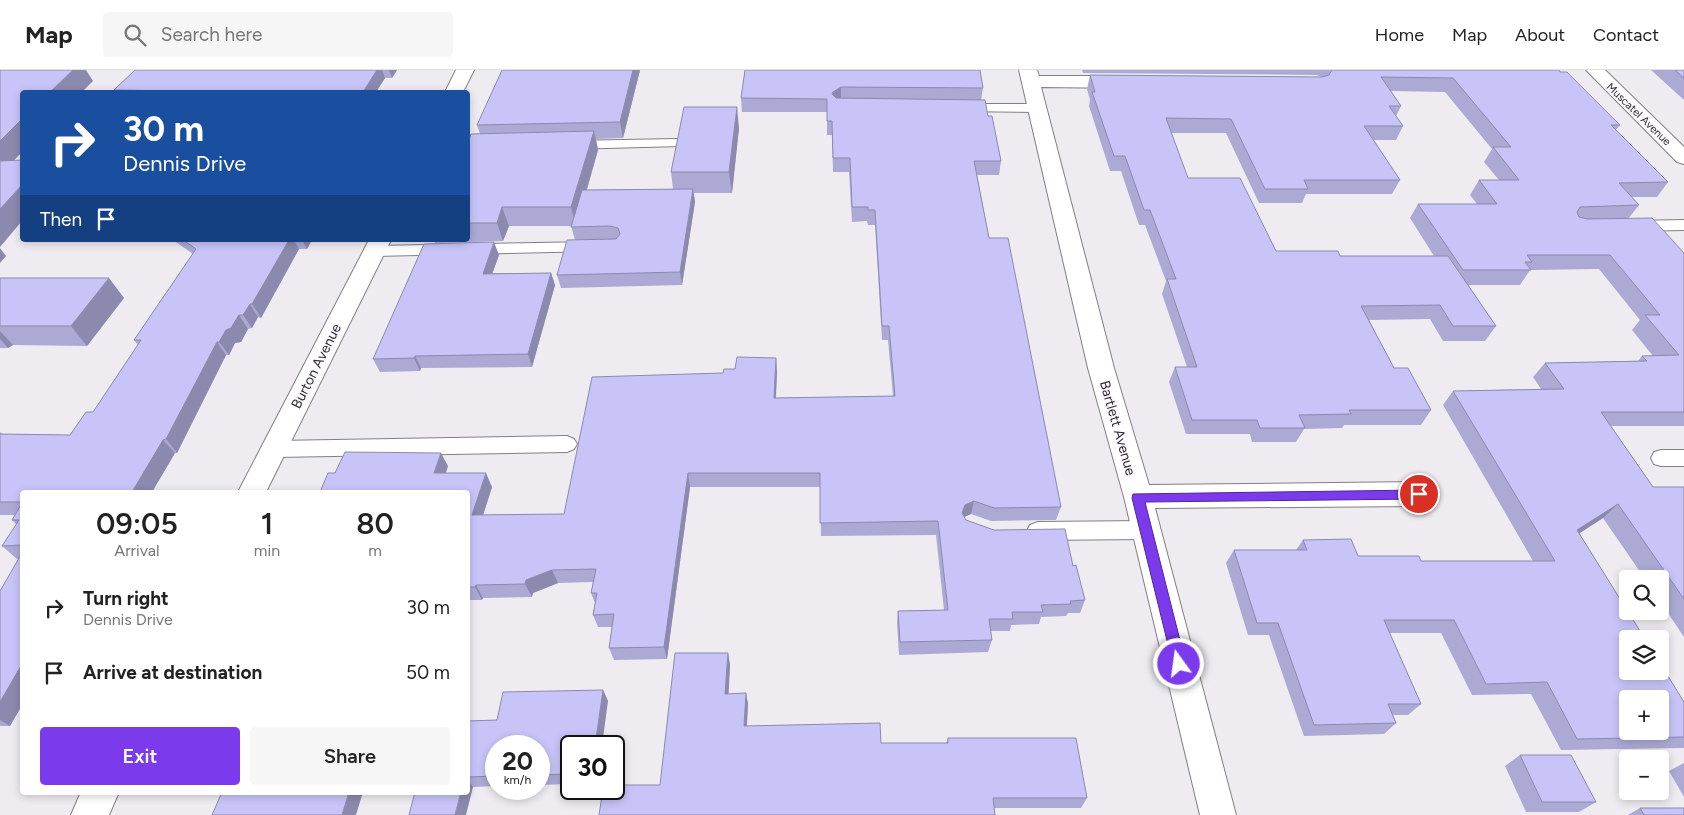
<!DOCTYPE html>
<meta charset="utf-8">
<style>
body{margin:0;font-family:Figtree,sans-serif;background:#f6f6f6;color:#222;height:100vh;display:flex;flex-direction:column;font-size:19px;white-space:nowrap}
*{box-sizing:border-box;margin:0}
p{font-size:16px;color:#767676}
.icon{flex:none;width:28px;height:28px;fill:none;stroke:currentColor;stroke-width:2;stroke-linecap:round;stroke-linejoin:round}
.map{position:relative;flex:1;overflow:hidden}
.panel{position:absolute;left:20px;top:420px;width:450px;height:305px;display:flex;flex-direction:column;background:#fff;border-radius:5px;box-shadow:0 2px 8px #0003}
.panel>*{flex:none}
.hud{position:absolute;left:20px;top:20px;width:450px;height:152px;border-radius:5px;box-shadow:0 2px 8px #0003;background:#1a4fa0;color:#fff;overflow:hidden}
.tools{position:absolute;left:1619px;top:500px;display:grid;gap:10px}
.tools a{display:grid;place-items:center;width:50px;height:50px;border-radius:5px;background:#fff;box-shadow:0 2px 8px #0003;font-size:25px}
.speed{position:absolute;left:485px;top:665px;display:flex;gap:10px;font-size:25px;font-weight:700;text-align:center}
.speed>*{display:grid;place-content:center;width:65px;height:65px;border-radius:50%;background:#fff;box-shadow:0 2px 8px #0003;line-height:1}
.speed small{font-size:12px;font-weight:400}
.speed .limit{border:2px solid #111;border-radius:8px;background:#fff;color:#111}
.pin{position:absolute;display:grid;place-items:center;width:42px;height:42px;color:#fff;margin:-21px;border:2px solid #fff;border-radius:50%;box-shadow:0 1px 5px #0007}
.me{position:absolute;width:55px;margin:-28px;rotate:346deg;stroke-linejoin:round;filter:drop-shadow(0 0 4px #0008)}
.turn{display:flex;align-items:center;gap:18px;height:105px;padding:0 20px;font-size:22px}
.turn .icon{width:65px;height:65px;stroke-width:2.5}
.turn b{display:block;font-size:35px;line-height:42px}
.then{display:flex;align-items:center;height:48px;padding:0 20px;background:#0003;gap:10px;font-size:19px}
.eta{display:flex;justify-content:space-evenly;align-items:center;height:85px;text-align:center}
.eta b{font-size:30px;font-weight:600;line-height:35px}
.button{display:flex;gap:10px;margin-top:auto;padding:10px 20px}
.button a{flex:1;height:58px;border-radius:5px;background:#7c3aed;color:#fff;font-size:20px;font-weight:600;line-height:58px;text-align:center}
.button a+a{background:#f6f6f6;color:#222}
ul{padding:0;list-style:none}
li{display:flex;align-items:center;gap:15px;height:65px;padding:0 20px}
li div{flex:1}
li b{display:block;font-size:19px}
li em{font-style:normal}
header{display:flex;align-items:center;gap:30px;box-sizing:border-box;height:70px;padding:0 25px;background:#fff;border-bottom:1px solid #e0e0e0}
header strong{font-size:24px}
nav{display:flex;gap:28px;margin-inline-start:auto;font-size:18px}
.search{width:350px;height:45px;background:#f6f6f6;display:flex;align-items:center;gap:12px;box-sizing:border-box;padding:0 18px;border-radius:5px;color:#767676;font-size:19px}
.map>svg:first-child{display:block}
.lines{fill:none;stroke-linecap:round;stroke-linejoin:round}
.service-casing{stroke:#827f83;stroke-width:2}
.minor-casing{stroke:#827f83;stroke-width:2}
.service{fill:#fff;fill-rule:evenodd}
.minor{fill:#fff;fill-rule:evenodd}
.wall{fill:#aca9d5;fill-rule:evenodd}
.shaded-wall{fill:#8c89ae}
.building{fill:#c8c4f8;stroke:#8c89ae;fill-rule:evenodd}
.route{fill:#7c3aed;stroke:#51269a}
.labels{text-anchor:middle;stroke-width:4;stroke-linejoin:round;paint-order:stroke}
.far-street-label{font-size:11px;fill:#2c2b2d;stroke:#fdf9fe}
.street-label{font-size:14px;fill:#2c2b2d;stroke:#fdf9fe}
</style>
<header>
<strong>Map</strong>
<div class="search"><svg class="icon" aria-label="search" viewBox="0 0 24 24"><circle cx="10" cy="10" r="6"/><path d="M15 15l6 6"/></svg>Search here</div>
<nav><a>Home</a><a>Map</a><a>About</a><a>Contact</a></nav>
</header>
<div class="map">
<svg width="1684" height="745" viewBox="0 0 1684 745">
<rect width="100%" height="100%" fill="#efecf1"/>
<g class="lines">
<g class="service-casing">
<g id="service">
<path d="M961,34H1038L1045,38L1038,42L956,41L954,38Z"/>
<path d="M676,69L681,70L683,73L681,76L569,79L564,78L562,75L564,72L569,71Z"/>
<path d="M1684,150V160L1631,161L1625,160L1623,156L1625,152L1631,151Z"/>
<path d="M592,172L598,173L600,177L598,181L374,186L368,185L366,181L368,177L374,176Z"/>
<path d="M567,366L574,369L577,374L574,379L567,382L275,387L268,384L265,379L268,374L275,371Z"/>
<path d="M1661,380H1684V396H1661L1654,394L1651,388L1654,382Z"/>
<path d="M1146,451L1154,454L1157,460L1154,466L1146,469L1038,470L1030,467L1027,461L1030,455L1038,452Z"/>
</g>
</g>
<g class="minor-casing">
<g id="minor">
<path d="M456,0H474L463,22H445Z"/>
<path d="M1019,0H1037L1039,6H1127L1134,8L1136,12L1134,16L1127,18L1041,17L1114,298L1149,415L1419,412L1429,416L1433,424L1429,432L1419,436L1155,438L1236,745H1200L1124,427L1088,298Z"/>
<path d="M1586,0H1605L1684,77V94L1677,92Z"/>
<path d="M369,170H391L266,422H238Z"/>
<path d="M81,722H119L109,745H71Z"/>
</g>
</g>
<use href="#service" class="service"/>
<use href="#minor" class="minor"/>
</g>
<g class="wall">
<path d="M135,0H397L392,8H385L376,22H116L114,20Z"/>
<path d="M640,0L623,68L596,69L598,80L587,120L673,119L671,102L739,58L732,123H694L695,132L682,215L561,218L557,205L575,170L571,156H509L503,171L435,173L434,170H468V72L480,64L477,55Z"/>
<path d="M745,0L983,18L981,30L988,46L1001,91L999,105H977L989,168L1061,437L1056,450L991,451L971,444L964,447L966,450L1073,496L1085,530L1080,543H1068L1066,546L1041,547L1039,554L1011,555L1010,561H990L992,570L988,582L899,585L897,553L898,541L944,540L936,465L821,466L820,417H690L667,589L614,590L609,578L612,557H598L593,545L595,533L591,523L593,512L558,513L533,523L532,527L483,528L482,530H468V422L335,403L448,396L446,403L492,417L483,445L564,444L723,303L776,288L777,302L776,328L893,326L888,270H882L875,155H868L867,151L852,152L849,102H833L832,65H827V42H742L741,28Z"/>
<path d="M1082,0H1559L1620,55L1616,60L1668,112L1657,127H1632L1639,135L1628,149L1684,183V356H1611L1653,417H1684V567L1660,531V509H1645L1603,448L1579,463L1684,632V678L1561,680L1531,624L1472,625L1441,563H1389L1421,634L1408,645H1393L1396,653L1384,664L1304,666L1269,565H1248L1226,493L1234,480H1296L1303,470L1358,486L1421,491H1533L1443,335L1453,321L1541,319L1533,307L1545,293L1638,291L1642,286H1653L1632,260L1640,250L1599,199L1530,200L1520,215H1468L1496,256L1485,271H1443L1430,249L1369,250L1394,298L1431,340L1421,355H1344L1342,358L1304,359L1296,372H1252L1250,364H1186L1169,312L1175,297H1187L1162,224L1166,211L1145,155H1139L1121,101H1110L1089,36L1090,30L1087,19L1090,5L1322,7L1316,5L1083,3ZM1391,21L1445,22L1492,79L1484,92L1499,110H1479L1470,125L1477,134H1418L1410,148L1434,186H1340L1276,181L1188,108L1171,63H1226L1259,133H1302L1306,124H1392L1400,110L1374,70H1396L1403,56L1396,46L1401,36Z"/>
<path d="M1651,0H1684V30Z"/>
<path d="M173,170H312L307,179H299L261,248L258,247L252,258L248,259L241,272L235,273L229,285H226L177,383H175L152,422H22V475L16,454L12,450L15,445H0V362L2,364L70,365L93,342L138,275L134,270L193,184Z"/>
<path d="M499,185L492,203H551L555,215L532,297L421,298L420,301L380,302L373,289Z"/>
<path d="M0,208L124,228L87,276L13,275L8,278H0Z"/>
<path d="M22,475V635L10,656H0V521L19,489H17L2,476Z"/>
<path d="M728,583L730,595L728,624L746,623L748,634L747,656L881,673H946L948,668L1087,728L1081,738H994L660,715Z"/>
<path d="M603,620L608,631L571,676V714L539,715V676H496V716L473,717L468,722V651L497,650Z"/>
<path d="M1520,685L1596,732L1579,742H1526L1505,696Z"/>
<path d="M1684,693V727L1669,701Z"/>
<path d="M186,722H219L187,723Z"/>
<path d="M1640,738L1684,745H1628Z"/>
</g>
<g class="shaded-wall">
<path d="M73,0H86L93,11L82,22H50Z"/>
<path d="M377,0H382L385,8L376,22H363Z"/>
<path d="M389,0H397L392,8Z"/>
<path d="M633,0H640L623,68L620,52Z"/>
<path d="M841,17V31L833,35L832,24L833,22Z"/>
<path d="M737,37L739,58L732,123L729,102Z"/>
<path d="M22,49V82L0,105V71Z"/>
<path d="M594,61L598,80L576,156L571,137Z"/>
<path d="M22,115V151L0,177V139Z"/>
<path d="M693,119L695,132L682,215L680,202Z"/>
<path d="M502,137L509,156L503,171L497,153Z"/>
<path d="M289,170H294L299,179L261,248L252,234Z"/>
<path d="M302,170H312L307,179Z"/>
<path d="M494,172L499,185L488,216L483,204Z"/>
<path d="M0,178L6,186L0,193Z"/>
<path d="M551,203L555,215L532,297L528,284Z"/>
<path d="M109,208L124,228L87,276L71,256Z"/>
<path d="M250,234L258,247L252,258L243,245Z"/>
<path d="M239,245L248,259L241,272L235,273L229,285L219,272L226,260Z"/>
<path d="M0,261L13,275L8,278L0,269Z"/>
<path d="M217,272L226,285L177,383L166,369Z"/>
<path d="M415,286L421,298L420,301L414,288Z"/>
<path d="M776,288L777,302L775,341L774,328Z"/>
<path d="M163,370L175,383L152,422H132Z"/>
<path d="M441,383L448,396L441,416L434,403Z"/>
<path d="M486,403L492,417L479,458L472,445Z"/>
<path d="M688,403L690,417L667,589L664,577Z"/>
<path d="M974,431L971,444L962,448V443L965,435Z"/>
<path d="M1618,434L1603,448L1563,474L1577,460Z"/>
<path d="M552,500L558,513L533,523L532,527L525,514L526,510Z"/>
<path d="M476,515L483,528L482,530L475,517Z"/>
<path d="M728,583L730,595L728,635L725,624Z"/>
<path d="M22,594V635L10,656L0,650V632Z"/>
<path d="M603,620L608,631L602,676H595Z"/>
<path d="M746,623L748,634L746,666L744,656Z"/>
<path d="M468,710L473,717L466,745H455L461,722H468Z"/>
<path d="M349,722H363L356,745H342Z"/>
</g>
<g class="building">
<path d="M0,0H73L50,22H22V49L0,71Z"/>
<path d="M135,0H377L363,22H175L177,21L114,20Z"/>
<path d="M502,0H633L620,52L477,55Z"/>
<path d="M745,0H980L983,18L841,17L833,22L832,24L836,28L985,30L988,46H992L1001,91H974L989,168H1008L1061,437L994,438L974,431L965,435L962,443L966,450L994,460L1065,459L1073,496L1076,495L1085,530L1070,531L1071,534L1041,535L1043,542H1012L1013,549H989L992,570L900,572L898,541L948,540L938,451L820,453V403H688L664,577L609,578L614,544L593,545L597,523H591L596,499L552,500L526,510L525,514L476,515L475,517H468V422H320L328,403H335L345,382L441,383L434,403H486L472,445L564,444L592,307L723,303L724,299H735L737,287L776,288L774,328L895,326L889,256H882L875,140H868V137H852L850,88H833L832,51H827V29L741,28Z"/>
<path d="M1332,0H1559L1560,2H1567L1620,55H1611L1668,112L1619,113L1639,135L1580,137L1577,142L1579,147L1587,149L1652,148L1684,183V342H1601L1653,417H1684V529L1618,434L1577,460L1645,569H1628V601H1660V593L1684,632V667L1577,669L1547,612L1486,614L1454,550H1384L1421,634H1388L1396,653L1314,655L1278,553H1257L1234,480H1307L1303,470L1351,469L1358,486H1419L1421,491H1555L1453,321L1564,319L1545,293L1647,291L1642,286L1679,285L1645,245H1660L1610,185H1527L1532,192H1525L1531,200H1463L1418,134H1497L1479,110H1519L1493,77H1511L1453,8L1381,7L1401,36H1389L1403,56H1364L1400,110H1304L1308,119H1265L1231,49L1166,48L1188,108H1240L1276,181H1338L1340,186H1448L1496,256H1453L1440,235L1361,236L1394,298H1408L1431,340H1349L1351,344L1299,345L1305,358H1260L1257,350H1192L1175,297H1197L1167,209H1176L1150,140H1144L1125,86H1114L1092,22H1095L1090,5L1322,7L1329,5ZM1628,629H1660V661H1628Z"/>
<path d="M1675,0H1684V8Z"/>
<path d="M684,37H737L729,102H671Z"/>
<path d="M594,61L571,137H502L497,153H468V72L471,64Z"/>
<path d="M22,90V115L0,139V91Z"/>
<path d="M693,119L680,202L557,205L567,170L616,169L620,164L618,158L610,156L571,157L582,120Z"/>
<path d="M183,170H289L252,234H250L243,245H239L231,258L226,260L219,272H217L166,369L163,370L132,422H22V432H0V364L70,365L86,342H93L141,270H134L196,179Z"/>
<path d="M494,172L483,204L551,203L528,284L415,286L414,288L373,289L424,174Z"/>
<path d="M0,208H109L71,256H0Z"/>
<path d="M22,433V475L2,476L19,450H12Z"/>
<path d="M22,483V594L0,632V521Z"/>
<path d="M675,583H728L725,624L746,623L744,656L880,653L881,673H948V668H1076L1087,728H993L995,745H599L603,719H614V715H660Z"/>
<path d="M603,620L595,676H571V704L539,705V676H496V706L468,707V651L497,650L503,622Z"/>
<path d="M1520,685H1571L1596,732H1542Z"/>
<path d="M222,722H349L342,745H212Z"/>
<path d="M415,722H461L455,745H409Z"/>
<path d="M1640,738H1684V745H1644Z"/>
</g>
<path class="route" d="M1419,420L1423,421L1425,424L1423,428L1419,429L1145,432L1186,594L1184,599L1179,600L1174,599L1132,428L1133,424Z"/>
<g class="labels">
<g class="far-street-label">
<text transform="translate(1639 44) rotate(44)" y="4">Muscatel Avenue</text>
</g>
<g class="street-label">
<text transform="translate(316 296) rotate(-63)" y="5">Burton Avenue</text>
<text transform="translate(1118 358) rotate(74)" y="5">Bartlett Avenue</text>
</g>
</g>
</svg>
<div class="tools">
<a><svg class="icon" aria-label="search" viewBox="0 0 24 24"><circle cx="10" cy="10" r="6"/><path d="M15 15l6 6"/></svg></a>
<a><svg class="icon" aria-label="layers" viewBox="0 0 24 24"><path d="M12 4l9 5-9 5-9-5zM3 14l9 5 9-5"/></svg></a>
<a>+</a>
<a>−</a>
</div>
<div class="speed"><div>20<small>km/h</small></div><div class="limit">30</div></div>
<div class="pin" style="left:1419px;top:424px;background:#d93025"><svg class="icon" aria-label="arrive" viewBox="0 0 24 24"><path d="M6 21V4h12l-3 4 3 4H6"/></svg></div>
<svg class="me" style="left:1179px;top:594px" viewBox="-20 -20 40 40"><circle r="17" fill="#7c3aed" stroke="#fff" stroke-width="3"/><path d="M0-11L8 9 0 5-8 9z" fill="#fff"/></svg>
<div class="hud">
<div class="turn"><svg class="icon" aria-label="right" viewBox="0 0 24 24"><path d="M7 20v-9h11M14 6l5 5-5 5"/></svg><div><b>30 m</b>Dennis Drive</div></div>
<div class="then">Then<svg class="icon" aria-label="arrive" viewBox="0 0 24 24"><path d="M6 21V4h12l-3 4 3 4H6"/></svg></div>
</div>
<section class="panel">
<div class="eta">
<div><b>09:05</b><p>Arrival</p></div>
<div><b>1</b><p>min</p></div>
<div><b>80</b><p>m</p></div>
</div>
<ul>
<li><svg class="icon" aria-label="right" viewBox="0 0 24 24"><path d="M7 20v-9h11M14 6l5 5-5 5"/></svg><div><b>Turn right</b><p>Dennis Drive</p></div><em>30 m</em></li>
<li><svg class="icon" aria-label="arrive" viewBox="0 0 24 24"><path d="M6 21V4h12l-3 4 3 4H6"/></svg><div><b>Arrive at destination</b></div><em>50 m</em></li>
</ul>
<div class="button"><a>Exit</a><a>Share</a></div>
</section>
</div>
